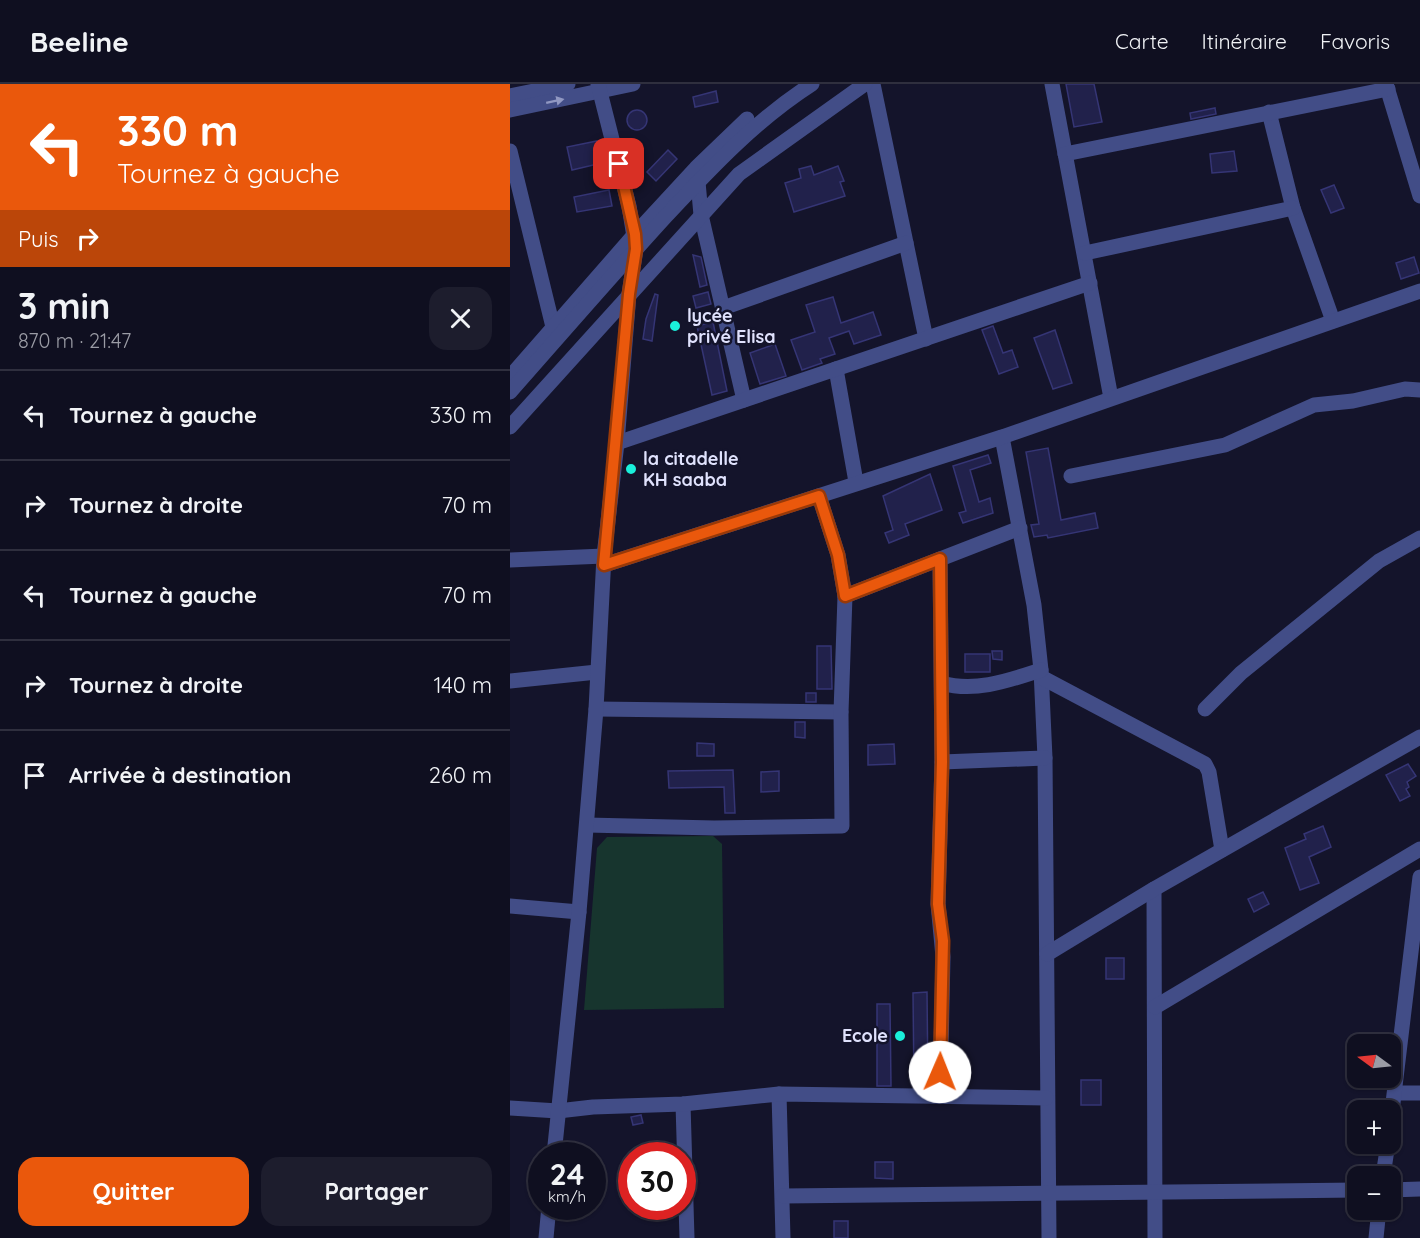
<!DOCTYPE html>
<html lang="fr">
<meta charset="utf-8">
<style>
body{margin:0;font-family:Quicksand,sans-serif;background:#1d1d2d;color:#f1f3f6;height:100vh;display:flex;flex-direction:column;font-size:22px;white-space:nowrap}
*{box-sizing:border-box;margin:0}
p{font-size:20px;color:#9b9ca5}
.icon{flex:none;width:33px;height:33px;fill:none;stroke:currentColor;stroke-width:2;stroke-linecap:round;stroke-linejoin:round}
.map{position:relative;flex:1;overflow:hidden}
.sheet{display:flex;flex-direction:column;background:#0f0f20;width:510px}
.sheet>*{flex:none}
.guide{background:#ea580c;color:#fff;overflow:hidden}
.needle{width:39px;rotate:285deg}
.controls{position:absolute;left:837px;top:950px;display:grid;gap:12px}
.controls a{display:grid;place-items:center;width:54px;height:54px;border-radius:12px;background:#0f0f20;box-shadow:0 2px 4px #0004,0 0 0 2px #2f2f3e;font-size:30px}
.speed{position:absolute;left:18px;top:1058px;display:flex;gap:12px;font-size:30px;font-weight:700;text-align:center}
.speed>*{display:grid;place-content:center;width:78px;height:78px;border-radius:50%;background:#0f0f20;box-shadow:0 2px 4px #0004,0 0 0 2px #2f2f3e;line-height:1}
.speed small{font-size:15px;font-weight:400}
.speed .limit{border:9px solid #d22;background:#fff;color:#111}
.pin{position:absolute;display:grid;place-items:center;width:51px;height:51px;color:#fff;margin:-26px;border-radius:12px;box-shadow:0 3px 9px #0006}
.me{position:absolute;width:66px;margin:-33px;rotate:1deg;stroke-linejoin:round;filter:drop-shadow(0 0 4px #0008)}
.turn{display:flex;align-items:center;gap:21px;height:126px;padding:0 18px;font-size:27px}
.turn .icon{width:78px;height:78px;stroke-width:2.5}
.turn b{display:block;font-size:42px;line-height:51px}
.then{display:flex;align-items:center;height:57px;padding:0 18px;background:#0003;gap:12px;font-size:22px}
.round{display:grid;place-items:center;flex:none;width:63px;height:63px;border-radius:18px;background:#1d1d2d}
.headline{display:flex;align-items:center;justify-content:space-between;height:102px;padding:0 18px}
h1{font-size:36px;font-weight:700;line-height:45px}
.primary-button{display:flex;gap:12px;margin-top:auto;padding:12px 18px}
.primary-button a{flex:1;height:69px;border-radius:18px;background:#ea580c;color:#fff;font-size:24px;font-weight:700;line-height:69px;text-align:center}
.primary-button a+a{background:#1d1d2d;color:#f1f3f6}
ul{padding:0;list-style:none}
li{display:flex;align-items:center;gap:18px;height:90px;padding:0 18px;border-top:2px solid #2f2f3e}
li div{flex:1}
li b{display:block;font-size:22px}
li em{font-style:normal}
header{display:flex;align-items:center;gap:36px;box-sizing:border-box;height:84px;padding:0 30px;background:#0f0f20;border-bottom:2px solid #2f2f3e}
header strong{font-size:28px}
nav{display:flex;gap:33px;margin-inline-start:auto;font-size:21px}
main{display:flex;flex:1;min-height:0}
.map>svg:first-child{display:block}
.pitch{fill:#17352e}
.building{fill:#21214b;stroke:#353575;stroke-width:1.5}
.lines{fill:none;stroke-linecap:round;stroke-linejoin:round}
.minor{stroke:#424d87;stroke-width:15}
.oneway{fill:#9198c2}
.route-casing{stroke:#983908;stroke-width:15}
.route{stroke:#ea580c;stroke-width:10}
.poi-dot{fill:#1aefdb;stroke:#14142b;stroke-width:2}
.labels{text-anchor:middle;stroke-width:5;stroke-linejoin:round;paint-order:stroke}
.poi-label{font-size:18px;font-weight:bold;fill:#e0e2fd;stroke:#14142b;text-anchor:start}
</style>
<header>
<strong>Beeline</strong>
<nav><a>Carte</a><a>Itinéraire</a><a>Favoris</a></nav>
</header>
<main>
<section class="sheet">
<div class="guide">
<div class="turn"><svg class="icon" aria-label="left" viewBox="0 0 24 24"><path d="M17 20v-9H6M10 6l-5 5 5 5"/></svg><div><b>330 m</b>Tournez à gauche</div></div>
<div class="then">Puis<svg class="icon" aria-label="right" viewBox="0 0 24 24"><path d="M7 20v-9h11M14 6l5 5-5 5"/></svg></div>
</div>
<div class="headline"><div><h1>3 min</h1><p>870 m · 21:47</p></div><a class="round"><svg class="icon" aria-label="close" viewBox="0 0 24 24"><path d="M6 6l12 12M18 6L6 18"/></svg></a></div>
<ul>
<li><svg class="icon" aria-label="left" viewBox="0 0 24 24"><path d="M17 20v-9H6M10 6l-5 5 5 5"/></svg><div><b>Tournez à gauche</b></div><em>330 m</em></li>
<li><svg class="icon" aria-label="right" viewBox="0 0 24 24"><path d="M7 20v-9h11M14 6l5 5-5 5"/></svg><div><b>Tournez à droite</b></div><em>70 m</em></li>
<li><svg class="icon" aria-label="left" viewBox="0 0 24 24"><path d="M17 20v-9H6M10 6l-5 5 5 5"/></svg><div><b>Tournez à gauche</b></div><em>70 m</em></li>
<li><svg class="icon" aria-label="right" viewBox="0 0 24 24"><path d="M7 20v-9h11M14 6l5 5-5 5"/></svg><div><b>Tournez à droite</b></div><em>140 m</em></li>
<li><svg class="icon" aria-label="arrive" viewBox="0 0 24 24"><path d="M6 21V4h12l-3 4 3 4H6"/></svg><div><b>Arrivée à destination</b></div><em>260 m</em></li>
</ul>
<div class="primary-button"><a>Quitter</a><a>Partager</a></div>
</section>
<div class="map">
<svg width="910" height="1154" viewBox="0 0 910 1154">
<rect width="100%" height="100%" fill="#14142b"/>
<path class="pitch" d="M203,752L212,760L214,924L74,926L87,764L97,753Z"/>
<g class="building">
<path d="M556,0H584L592,38L564,43Z"/>
<path d="M206,7L208,18L185,23L183,13Z"/>
<path d="M705,24L706,30L681,35L680,29Z"/>
<circle cx="127" cy="36" r="10"/>
<path d="M87,57L92,79L62,86L57,63Z"/>
<path d="M158,66L167,75L146,97L137,88Z"/>
<path d="M724,67L727,87L702,89L700,70Z"/>
<path d="M301,82L304,91L328,82L334,97L330,98L335,112L284,128L275,99L291,94L289,85Z"/>
<path d="M824,101L834,124L821,129L811,106Z"/>
<path d="M99,106L102,122L67,128L64,113Z"/>
<path d="M183,171L191,173L197,201L190,203Z"/>
<path d="M904,173L909,189L891,195L886,179Z"/>
<path d="M198,208L201,220L186,224L183,212Z"/>
<path d="M145,210L148,211L142,257L133,255L136,235Z"/>
<path d="M323,213L331,239L363,228L371,251L344,260L339,247L319,254L325,270L310,275L312,279L292,286L281,256L305,248L296,221Z"/>
<path d="M203,238L217,307L202,311L187,242Z"/>
<path d="M483,242L493,269L502,266L508,283L489,290L472,246Z"/>
<path d="M545,246L562,299L543,305L524,254Z"/>
<path d="M265,260L276,292L250,300L240,269Z"/>
<path d="M538,364L551,436L585,429L588,444L538,454L537,451L524,453L521,441L529,440L516,368Z"/>
<path d="M478,371L481,379L460,386L469,418L480,414L483,429L453,439L449,429L456,427L443,382Z"/>
<path d="M420,390L432,426L395,440L399,451L379,459L375,449L383,446L373,412Z"/>
<path d="M307,562H321L322,605H307Z"/>
<path d="M482,567H492V576L483,575Z"/>
<rect x="455" y="570" width="25" height="18"/>
<rect x="296" y="609" width="10" height="9"/>
<path d="M285,638H295V654L285,653Z"/>
<path d="M187,659L204,660V672H187Z"/>
<path d="M384,660L385,680L358,681V661Z"/>
<path d="M898,680L906,692L897,698L899,703L896,705L900,712L890,717L876,691Z"/>
<path d="M223,686L225,729H215L214,703L159,704L158,687Z"/>
<path d="M269,687V707L251,708V688Z"/>
<path d="M813,742L821,763L799,773L809,799L790,806L775,764L796,755L794,750Z"/>
<path d="M753,808L759,820L744,828L738,815Z"/>
<rect x="596" y="874" width="18" height="21"/>
<path d="M417,908L418,1000H404L403,909Z"/>
<path d="M367,920H380L381,1002H367Z"/>
<rect x="571" y="996" width="20" height="25"/>
<path d="M131,1031L133,1039L123,1041L121,1033Z"/>
<path d="M365,1078H383V1095L365,1094Z"/>
<rect x="324" y="1137" width="14" height="17"/>
</g>
<g class="lines">
<g class="minor">
<path d="M363,0L416,255"/>
<path d="M542,0L601,314"/>
<path d="M876,0L910,112"/>
<path d="M0,12L58,0"/>
<path d="M0,26L123,0"/>
<path d="M759,28L783,124L823,237"/>
<path d="M0,67L43,243"/>
<path d="M555,70L878,5"/>
<path d="M188,98L191,131L234,316"/>
<path d="M575,169L783,124"/>
<path d="M213,224L396,159"/>
<path d="M326,285L346,398"/>
<path d="M0,293L125,150L186,84L237,35"/>
<path d="M0,308C52,249 104,189 157,131C202,83 246,36 302,0"/>
<path d="M0,343L229,90L355,0"/>
<path d="M492,353L524,521L531,586L535,674L539,1154"/>
<path d="M107,359L580,199"/>
<path d="M561,392L715,361L804,321L843,317L895,305L910,306"/>
<path d="M0,476L94,472"/>
<path d="M94,481L492,353L910,207"/>
<path d="M335,512L510,444"/>
<path d="M531,593L695,680L699,688L712,766"/>
<path d="M0,597L87,588"/>
<path d="M432,599C465,609 500,596 531,586"/>
<path d="M86,625L331,628"/>
<path d="M695,625L731,589L869,477L910,454"/>
<path d="M432,678L535,674"/>
<path d="M77,741L204,744L332,742L331,628L335,512L328,471L309,412"/>
<path d="M644,805L645,1154"/>
<path d="M0,822L69,828"/>
<path d="M537,870L644,805L910,653"/>
<path d="M645,923L910,765"/>
<path d="M886,1009H910"/>
<path d="M269,1010L273,1154"/>
<path d="M430,1011L433,873L428,820L432,678L430,475"/>
<path d="M173,1020L177,1154"/>
<path d="M0,1024L48,1027L83,1023L173,1020L269,1010L536,1014"/>
<path d="M880,1044L910,793"/>
<path d="M44,1071L69,828L86,625L94,472L107,359L119,210L126,165L119,122L88,0"/>
<path d="M873,1092L878,1059"/>
<path d="M880,1106L910,1105"/>
<path d="M273,1112L848,1106"/>
<path d="M36,1154L39,1122"/>
<path d="M866,1154L869,1125"/>
</g>
</g>
<defs><path id="oneway-solid" d="M-6-.8H1V-3.2L6.5 0L1 3.2V.8H-6Z" transform="scale(1.5)"/></defs>
<use class="oneway" href="#oneway-solid" transform="translate(45 17) rotate(-12)"/>
<g class="lines">
<g class="route-casing">
<path id="route" d="M109,80L125,150L126,165L119,210L94,481L309,412L328,471L335,512L430,475L432,678L428,820L433,857L430,988"/>
</g>
<use href="#route" class="route"/>
</g>
<g class="poi-dot">
<circle cx="165" cy="242" r="6"/>
<circle cx="121" cy="385" r="6"/>
<circle cx="390" cy="952" r="6"/>
</g>
<g class="labels">
<g class="poi-label">
<text x="177" y="238">lycée<tspan x="177" dy="21">privé Elisa</tspan></text>
<text x="133" y="381">la citadelle<tspan x="133" dy="21">KH saaba</tspan></text>
<text x="378" y="958" text-anchor="end">Ecole</text>
</g>
</g>
</svg>
<div class="controls">
<a><svg class="needle" viewBox="-14 -14 28 28"><path d="M0-13l5 13h-10z" fill="#e53935"/><path d="M0 13l5-13h-10z" fill="#9b9ca5"/></svg></a>
<a>+</a>
<a>−</a>
</div>
<div class="speed"><div>24<small>km/h</small></div><div class="limit">30</div></div>
<div class="pin" style="left:109px;top:80px;background:#d93025"><svg class="icon" aria-label="arrive" viewBox="0 0 24 24"><path d="M6 21V4h12l-3 4 3 4H6"/></svg></div>
<svg class="me" style="left:430px;top:988px" viewBox="-20 -20 40 40"><circle r="19" fill="#fff"/><path d="M0-13L10 11 0 6-10 11z" fill="#ea580c"/></svg>
</div>
</main>
